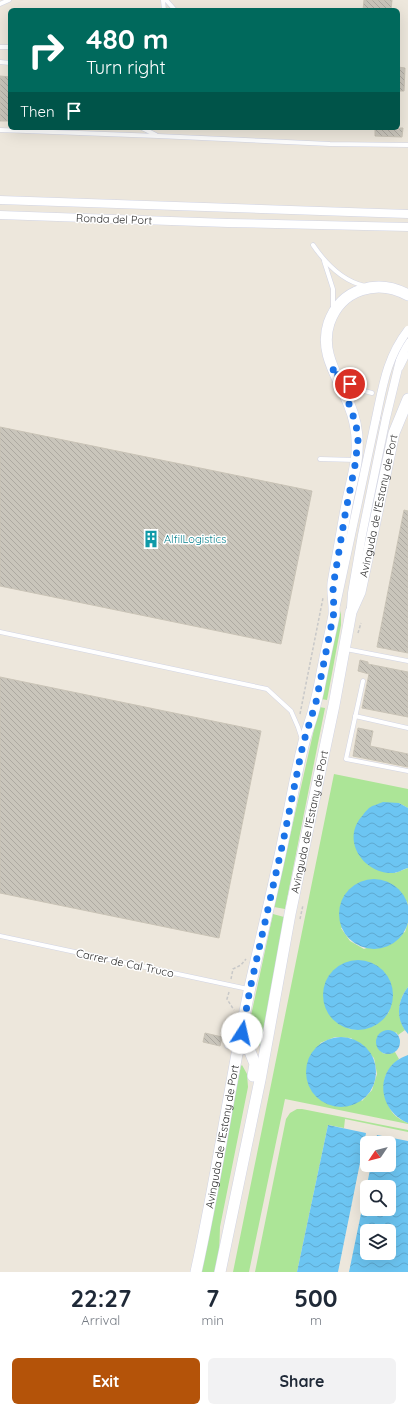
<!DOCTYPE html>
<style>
body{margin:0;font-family:Quicksand,sans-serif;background:#f2f2f3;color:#1f2937;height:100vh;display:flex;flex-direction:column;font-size:15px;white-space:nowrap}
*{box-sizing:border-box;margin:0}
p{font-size:13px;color:#747a83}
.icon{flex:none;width:22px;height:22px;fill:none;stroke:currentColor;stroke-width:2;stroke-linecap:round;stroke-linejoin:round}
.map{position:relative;height:1272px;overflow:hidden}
.side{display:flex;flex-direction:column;background:#fff;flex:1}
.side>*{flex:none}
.banner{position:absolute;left:8px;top:8px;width:392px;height:122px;border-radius:6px;box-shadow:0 4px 16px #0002;background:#00695c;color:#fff;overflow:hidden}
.needle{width:26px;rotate:235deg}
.fabs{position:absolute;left:360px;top:1136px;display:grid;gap:8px}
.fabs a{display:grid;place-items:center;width:36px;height:36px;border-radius:6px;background:#fff;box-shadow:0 4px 16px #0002;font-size:20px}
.pin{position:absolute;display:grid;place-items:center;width:34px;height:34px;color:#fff;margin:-17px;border:2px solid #fff;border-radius:50%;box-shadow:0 1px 4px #0007}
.me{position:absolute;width:44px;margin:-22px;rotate:10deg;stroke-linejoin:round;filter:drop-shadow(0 0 3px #0008)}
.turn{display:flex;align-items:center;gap:14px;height:84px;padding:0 12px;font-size:18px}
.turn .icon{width:52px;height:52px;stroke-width:2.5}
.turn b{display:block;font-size:28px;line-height:34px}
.then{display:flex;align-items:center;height:38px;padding:0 12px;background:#0003;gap:8px;font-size:15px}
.eta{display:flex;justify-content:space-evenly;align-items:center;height:68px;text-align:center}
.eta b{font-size:24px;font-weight:700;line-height:28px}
.primary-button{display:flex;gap:8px;margin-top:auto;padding:8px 12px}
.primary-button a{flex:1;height:46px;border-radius:6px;background:#b45309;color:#fff;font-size:16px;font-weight:700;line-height:46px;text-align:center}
.primary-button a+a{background:#f2f2f3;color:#1f2937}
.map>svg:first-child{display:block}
.grass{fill:#ace597;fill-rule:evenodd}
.water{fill:url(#water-waves);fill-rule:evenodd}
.building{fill:url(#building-back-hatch);stroke:#c9c3b6}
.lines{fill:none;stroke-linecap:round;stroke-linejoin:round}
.service-casing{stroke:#d1d4e4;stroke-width:5}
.minor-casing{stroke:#d1d4e4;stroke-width:9}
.tertiary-casing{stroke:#d1d4e4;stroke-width:12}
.path{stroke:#c8c8c8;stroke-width:1.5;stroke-dasharray:3 2;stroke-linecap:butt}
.service{stroke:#fff;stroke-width:4}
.minor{stroke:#fff;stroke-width:8}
.tertiary{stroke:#fff;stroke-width:11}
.minor-bridge-casing{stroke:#d1d4e4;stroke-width:9;stroke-linecap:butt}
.minor-bridge{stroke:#fff;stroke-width:8}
.route{stroke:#1a73e8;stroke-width:7;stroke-dasharray:0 12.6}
.labels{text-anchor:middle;stroke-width:3;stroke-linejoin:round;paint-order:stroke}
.street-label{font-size:11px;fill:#2b2b2b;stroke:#fff}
.culture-label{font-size:11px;fill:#0d838f;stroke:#fff;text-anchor:start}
</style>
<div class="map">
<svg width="408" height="1272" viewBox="0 0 408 1272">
<defs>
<pattern id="water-waves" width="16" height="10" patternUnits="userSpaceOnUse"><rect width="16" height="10" fill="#6cc5f2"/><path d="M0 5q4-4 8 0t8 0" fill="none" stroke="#5ea9d0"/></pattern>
<pattern id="building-back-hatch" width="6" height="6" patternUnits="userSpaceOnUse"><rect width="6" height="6" fill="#c9c5bb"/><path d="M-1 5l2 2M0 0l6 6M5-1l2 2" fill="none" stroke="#ada9a1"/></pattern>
</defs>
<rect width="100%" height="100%" fill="#ede7dc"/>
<g class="grass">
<path d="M341,611V625L327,700L321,699L337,624Z"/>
<path d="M319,707L325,708L285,909L274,907Z"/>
<path d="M334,774L408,789V808L399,803L395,873L408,868V908L407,901L341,928L350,941L364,949L405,932L408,922V987C398,1000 396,1016 405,1030L398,1035L396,1032L382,1053L387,1054L395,1052L399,1059C385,1071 381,1080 386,1098C390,1112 394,1117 408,1123V1124L285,1099L249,1272H233ZM389,1012C375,1028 369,1030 348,1029ZM335,1037L351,1038L374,1058L377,1074L372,1090L362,1101L320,1043Z"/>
<path d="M273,914L284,917L273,984L260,1046L255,1040L247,1034Z"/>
<path d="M242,1065L247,1074L248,1087L220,1227L219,1255L215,1272H199L241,1066Z"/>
<path d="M297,1109H302L408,1130V1132L345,1119L344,1128L328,1125L297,1272H255L286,1119L290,1113Z"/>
</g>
<g class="water">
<path d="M383,802L399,803L408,808V868C403,869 398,873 393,873C363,874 340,839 363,815C364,813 367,810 369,808C373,805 379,804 383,802Z"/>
<circle cx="374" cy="914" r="35"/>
<circle cx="358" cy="995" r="35"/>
<path d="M408,987V1034C395,1020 397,1001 408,987Z"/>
<circle cx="388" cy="1042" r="12"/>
<circle cx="341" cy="1072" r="35"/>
<path d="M408,1055V1123C376,1110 374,1066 408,1055Z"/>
<path d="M328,1125L366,1133L338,1272H297Z"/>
<path d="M377,1135L408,1141V1272H349L371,1165H389V1143H375ZM367,1187H389V1209H367ZM367,1231H389V1253H367Z"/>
</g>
<g class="building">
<path d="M364,0H392L391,10H363Z"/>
<path d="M398,67L405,68L404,91H398Z"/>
<path d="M0,76L10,77V121H0Z"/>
<path d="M375,128H403L402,137L375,136Z"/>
<path d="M0,427L312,491L281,644L0,586Z"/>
<path d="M404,510L408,511V653L377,647Z"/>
<path d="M360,660L368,662V664L408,672V717L362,708L369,674L358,671Z"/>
<path d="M0,677L261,731L219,938L0,893Z"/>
<path d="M358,728L373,731L370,746L408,754V767L353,756Z"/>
<path d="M205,1033L222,1037L220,1046L203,1042Z"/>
</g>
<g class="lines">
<g class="service-casing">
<g id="service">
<path d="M163,0L164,10"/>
<path d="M166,0L175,10"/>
<path d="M0,4L9,0"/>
<path d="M0,47H10"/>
<path d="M0,62L10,63"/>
<path d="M142,128L156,135"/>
<path d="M0,130L158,136L330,144L408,145"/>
<path d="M313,245C326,264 342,281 365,286"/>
<path d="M324,261L333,289V309"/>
<path d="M401,368L408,354"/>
<path d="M341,378L357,389L372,393"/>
<path d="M320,459L356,460"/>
<path d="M0,632L267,689L291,711L298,727L302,739"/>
<path d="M346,649L408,661"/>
<path d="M363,681L346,759L408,771"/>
<path d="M355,716L408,728"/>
<path d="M0,936L248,989"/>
<path d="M227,1046L236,1047"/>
</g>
</g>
<g class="minor-casing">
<g id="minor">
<path d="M0,200L408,214"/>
<path d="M0,215L228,223L408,227"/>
<path d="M336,605L376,418"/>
<path d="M351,607L352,593L362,535L386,418L401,356L408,343"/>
</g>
</g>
<g class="tertiary-casing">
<g id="tertiary">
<path d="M239,1048L249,1049L255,1064L253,1076"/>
<path id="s1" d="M196,1272C217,1178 230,1082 250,987C261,938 273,890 283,841C290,809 295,777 303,746C306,732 312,719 315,705C319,691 321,677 324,663C327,647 331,631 334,615C335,605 332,594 333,583C337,561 341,537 345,515C348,497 353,480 356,462C359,442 357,423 349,404C339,378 319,353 329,323C341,289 377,278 408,295"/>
<path id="s2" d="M220,1272L260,1080L290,914L334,705L351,612L360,592L394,433L408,399"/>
</g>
</g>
<g class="path">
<path d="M358,633L361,623"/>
<path d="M300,714L323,598"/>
<path d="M300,919L303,905"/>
<path d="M231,979L233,969L241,965L246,959"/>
<path d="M229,992L227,999L234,1010"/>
</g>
<use href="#service" class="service"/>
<use href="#minor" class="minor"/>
<use href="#tertiary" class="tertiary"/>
<g class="minor-bridge-casing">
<path id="minor-bridge" d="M376,418C383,385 387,357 408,330"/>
</g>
<use href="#minor-bridge" class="minor-bridge"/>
</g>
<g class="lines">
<path class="route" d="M242,1033L250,989L283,842L303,744L316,702L334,612L333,587L345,515L355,465L358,441L356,424L349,404L332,367L337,374L350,384"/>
</g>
<defs>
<g id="building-bare" transform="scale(1.38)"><path d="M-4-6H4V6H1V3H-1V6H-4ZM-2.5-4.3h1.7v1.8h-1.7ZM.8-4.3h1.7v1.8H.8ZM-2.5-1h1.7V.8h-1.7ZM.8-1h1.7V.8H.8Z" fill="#0f9aa8" stroke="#fff" stroke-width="2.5" paint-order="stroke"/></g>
</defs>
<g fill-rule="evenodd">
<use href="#building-bare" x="151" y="539"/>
</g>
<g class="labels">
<g class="street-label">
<text transform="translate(114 219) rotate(2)" y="4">Ronda del Port</text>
<text dy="4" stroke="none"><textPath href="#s2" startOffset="783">Avinguda de l'Estany de Port</textPath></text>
<text dy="4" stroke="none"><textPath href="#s2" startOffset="459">Avinguda de l'Estany de Port</textPath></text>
<text transform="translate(125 963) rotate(12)" y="4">Carrer de Cal Truco</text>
<text dy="4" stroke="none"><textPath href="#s1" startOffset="138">Avinguda de l'Estany de Port</textPath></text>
</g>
<g class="culture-label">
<text x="164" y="543">AlfilLogistics</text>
</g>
</g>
</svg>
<div class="fabs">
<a><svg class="needle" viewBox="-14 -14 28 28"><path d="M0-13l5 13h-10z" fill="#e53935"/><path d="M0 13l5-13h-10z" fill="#747a83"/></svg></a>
<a><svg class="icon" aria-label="search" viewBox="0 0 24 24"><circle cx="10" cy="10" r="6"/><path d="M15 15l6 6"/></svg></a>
<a><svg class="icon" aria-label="layers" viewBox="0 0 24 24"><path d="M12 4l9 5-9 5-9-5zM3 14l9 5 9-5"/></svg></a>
</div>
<div class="pin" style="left:350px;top:384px;background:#d93025"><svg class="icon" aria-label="arrive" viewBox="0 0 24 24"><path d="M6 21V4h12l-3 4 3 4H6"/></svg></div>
<svg class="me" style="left:242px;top:1033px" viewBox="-20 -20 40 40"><circle r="19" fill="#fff"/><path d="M0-13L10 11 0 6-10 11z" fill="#1a73e8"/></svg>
<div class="banner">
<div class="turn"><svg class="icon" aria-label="right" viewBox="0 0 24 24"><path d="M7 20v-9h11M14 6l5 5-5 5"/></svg><div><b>480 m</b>Turn right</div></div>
<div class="then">Then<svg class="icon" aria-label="arrive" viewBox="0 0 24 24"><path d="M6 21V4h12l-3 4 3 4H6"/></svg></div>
</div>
</div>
<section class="side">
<div class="eta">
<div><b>22:27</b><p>Arrival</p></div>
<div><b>7</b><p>min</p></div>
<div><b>500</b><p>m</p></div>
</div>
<div class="primary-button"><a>Exit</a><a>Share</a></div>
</section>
